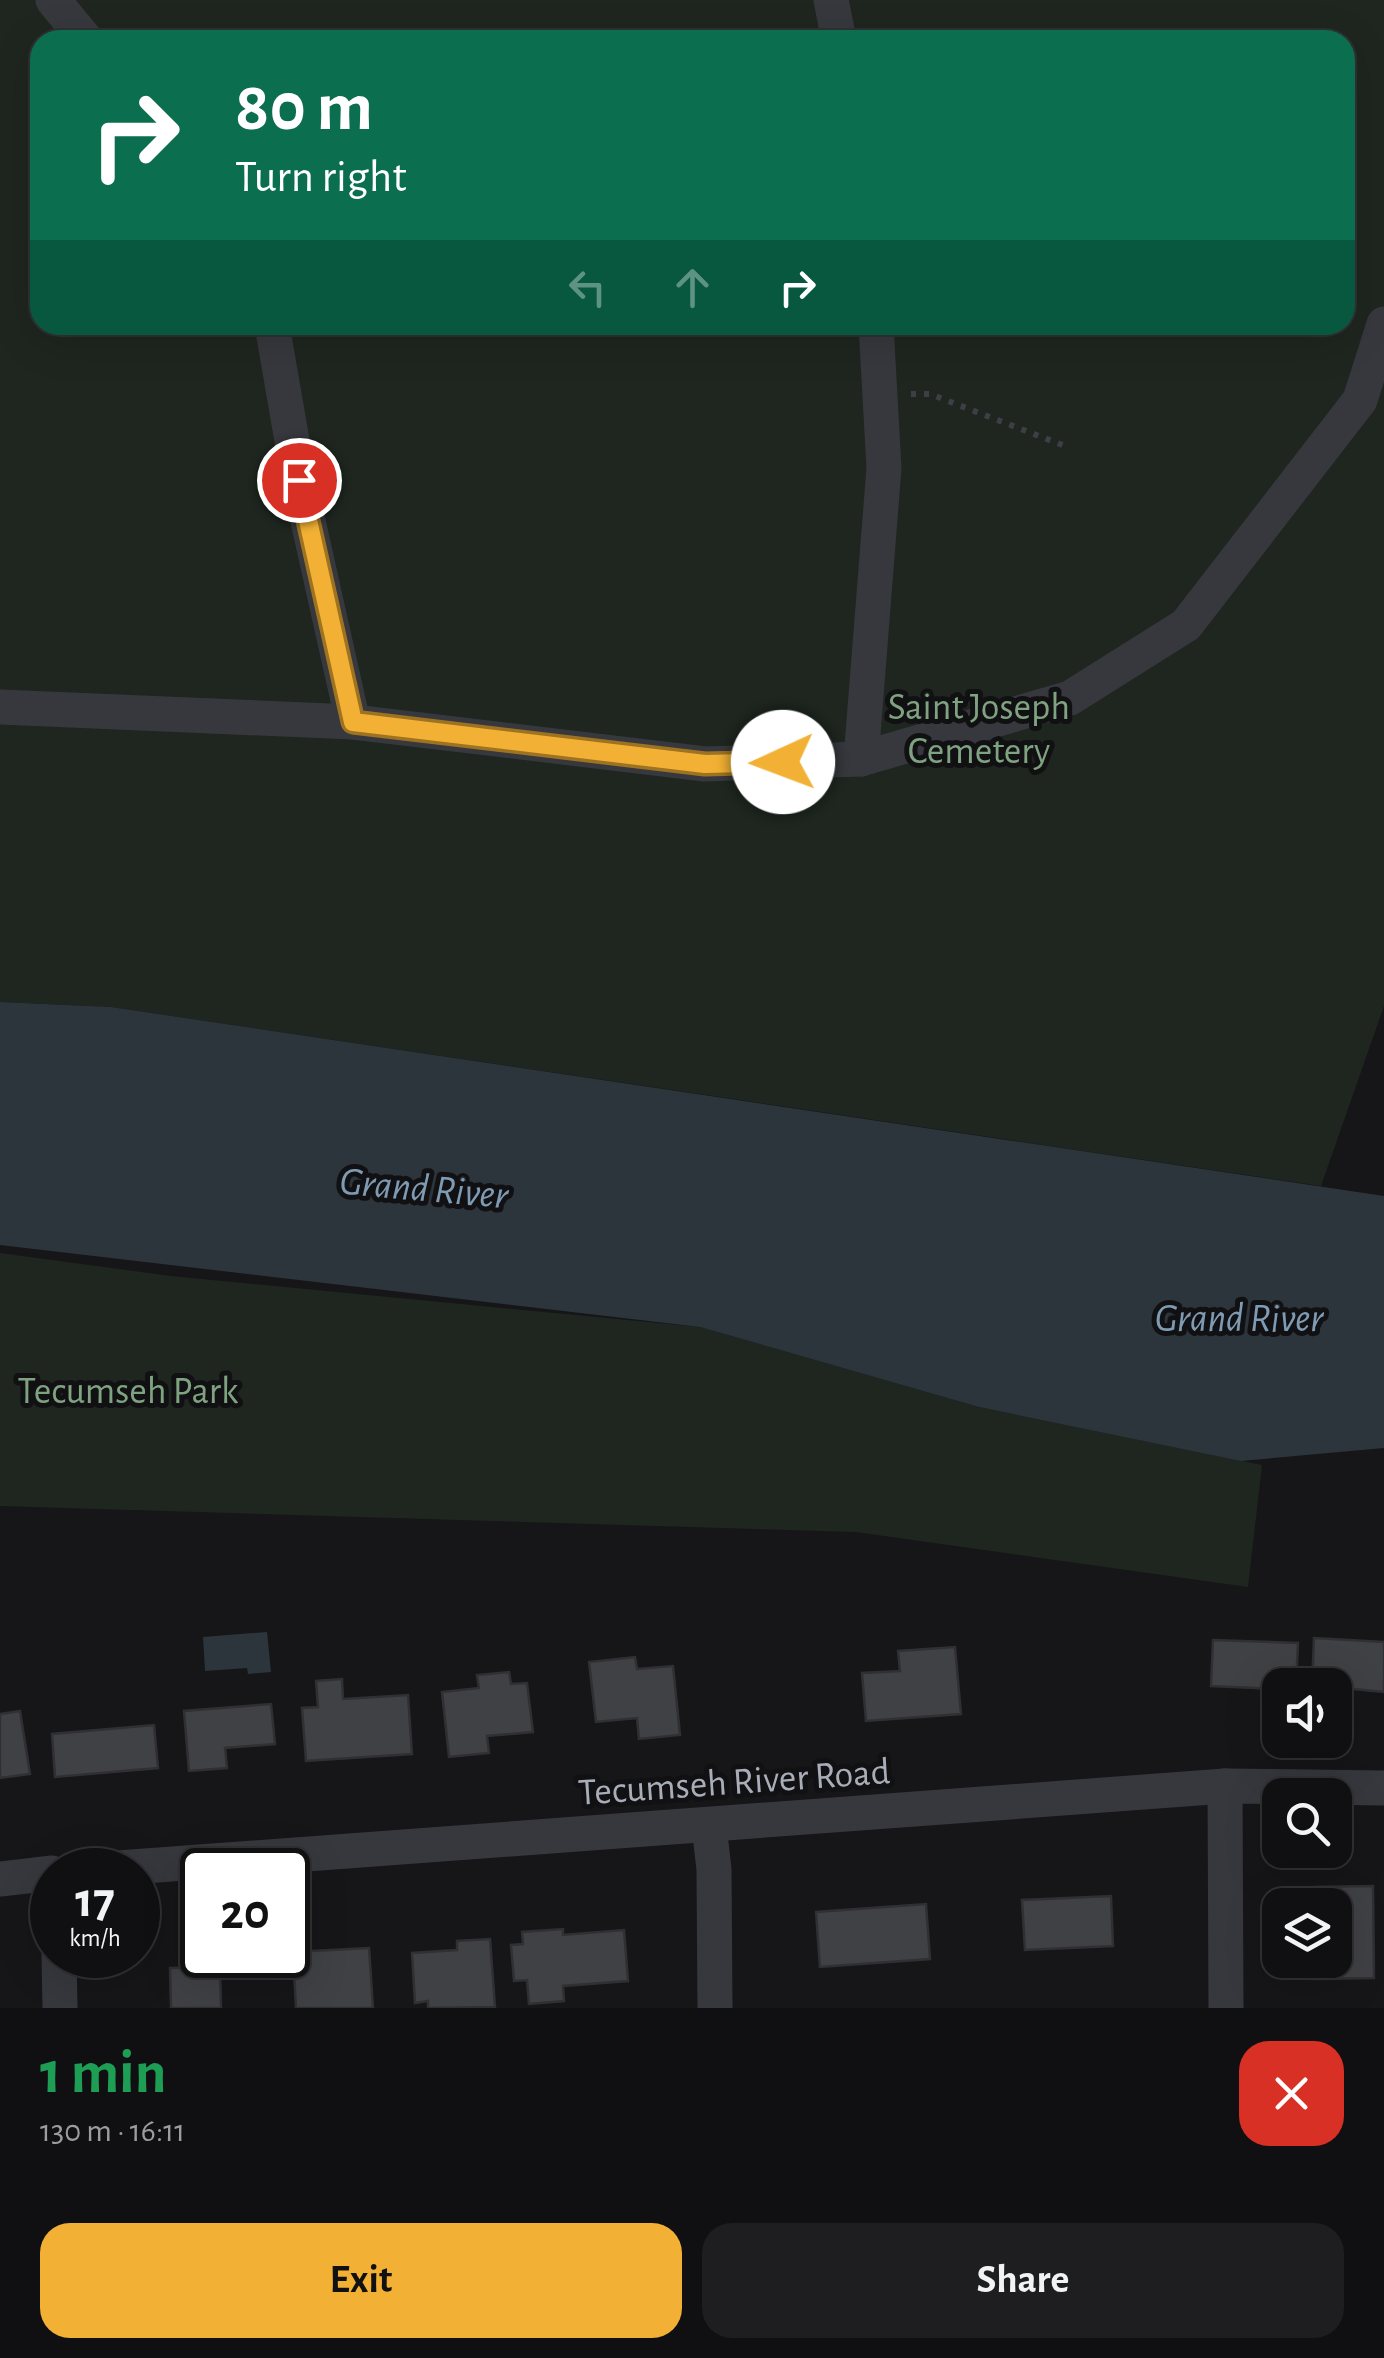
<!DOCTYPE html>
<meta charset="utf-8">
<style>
body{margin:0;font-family:"Alegreya Sans",sans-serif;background:#1e1e20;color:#f1f3f6;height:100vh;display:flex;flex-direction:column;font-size:38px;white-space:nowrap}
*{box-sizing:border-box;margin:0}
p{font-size:32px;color:#9c9d9f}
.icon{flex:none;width:55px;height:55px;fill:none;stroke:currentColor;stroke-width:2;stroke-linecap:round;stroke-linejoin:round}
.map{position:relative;height:2008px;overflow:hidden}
.sheet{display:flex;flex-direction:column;background:#101012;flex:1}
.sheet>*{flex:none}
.hud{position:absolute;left:30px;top:30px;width:1325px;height:305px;border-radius:30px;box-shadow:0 10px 40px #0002,0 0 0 2px #303032;background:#0b6e4f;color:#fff;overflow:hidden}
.controls{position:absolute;left:1262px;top:1668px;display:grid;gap:20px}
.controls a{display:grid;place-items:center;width:90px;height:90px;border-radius:20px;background:#101012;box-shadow:0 10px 40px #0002,0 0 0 2px #303032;font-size:50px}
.speed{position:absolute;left:30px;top:1848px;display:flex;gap:20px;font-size:50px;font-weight:700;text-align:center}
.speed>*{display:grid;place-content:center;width:130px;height:130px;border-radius:50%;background:#101012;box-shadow:0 10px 40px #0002,0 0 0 2px #303032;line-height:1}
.speed small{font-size:25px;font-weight:400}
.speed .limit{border:5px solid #111;border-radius:15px;background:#fff;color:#111}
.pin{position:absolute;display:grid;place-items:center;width:85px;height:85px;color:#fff;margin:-42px;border:5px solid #fff;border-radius:50%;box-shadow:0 2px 10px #0007}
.me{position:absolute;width:110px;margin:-55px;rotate:268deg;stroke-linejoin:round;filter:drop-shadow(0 0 8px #0008)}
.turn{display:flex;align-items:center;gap:35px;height:210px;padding:0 40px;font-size:45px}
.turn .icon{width:130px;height:130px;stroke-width:2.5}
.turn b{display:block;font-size:70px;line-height:85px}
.lanes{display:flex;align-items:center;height:95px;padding:0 40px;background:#0003;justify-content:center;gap:50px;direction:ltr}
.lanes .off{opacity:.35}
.round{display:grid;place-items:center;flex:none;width:105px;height:105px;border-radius:30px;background:#1e1e20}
.summary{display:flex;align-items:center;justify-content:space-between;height:170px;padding:0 40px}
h1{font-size:60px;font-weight:700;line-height:75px;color:#1e9e55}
.button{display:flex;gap:20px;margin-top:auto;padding:20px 40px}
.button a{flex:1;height:115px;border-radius:30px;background:#f2b134;color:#111;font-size:40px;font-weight:700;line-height:115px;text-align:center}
.button a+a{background:#1e1e20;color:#f1f3f6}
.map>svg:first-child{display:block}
.green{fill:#1e261f;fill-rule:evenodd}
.water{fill:#2c353c}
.building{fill:#404145;stroke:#303034;stroke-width:2.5}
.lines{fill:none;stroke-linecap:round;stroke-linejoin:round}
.path{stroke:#3d3f44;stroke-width:6;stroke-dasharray:5 8;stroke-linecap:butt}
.minor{stroke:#37383d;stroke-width:35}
.route-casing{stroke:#9d7322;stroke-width:25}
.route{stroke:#f2b134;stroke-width:18}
.labels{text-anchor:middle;stroke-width:10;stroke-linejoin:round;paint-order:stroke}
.park-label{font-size:38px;fill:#7fa381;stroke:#111113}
.street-label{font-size:38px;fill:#a8adb8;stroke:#111113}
.water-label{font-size:40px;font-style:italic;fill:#7f9bb3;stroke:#111113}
</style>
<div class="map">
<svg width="1384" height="2008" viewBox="0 0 1384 2008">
<rect width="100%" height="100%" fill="#161618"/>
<g class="green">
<path d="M0,0H1384V1006L1321,1186L111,1007L0,1002ZM40,40H1345V325H40Z"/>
<path d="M0,1253L171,1276L700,1327L979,1407L1262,1465L1248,1587L856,1532L0,1506Z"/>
</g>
<g class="water">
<path d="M0,1002L111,1007L1384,1196V1448L1241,1461L979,1407L700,1327L0,1245Z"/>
<path d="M267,1632L271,1672L248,1674L247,1668L205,1671L203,1637Z"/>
</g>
<g class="building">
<path d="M1314,1638L1384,1642V1692L1312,1685Z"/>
<path d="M1213,1640L1298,1643L1296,1685H1280V1689L1211,1686Z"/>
<path d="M955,1647L961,1714L866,1721L862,1673L900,1671L898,1651Z"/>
<path d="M635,1657L637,1669L673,1666L680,1735L639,1739L637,1718L596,1722L589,1662Z"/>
<path d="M509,1672L511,1684L527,1683L533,1732L487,1736L489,1753L449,1757L442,1692L479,1688L477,1675Z"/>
<path d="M342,1679L343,1699L408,1695L412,1754L306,1761L302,1708L318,1707L316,1681Z"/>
<path d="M271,1704L275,1744L225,1748L227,1768L189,1771L184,1711Z"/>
<path d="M20,1711L30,1774L0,1778V1714Z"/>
<path d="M154,1725L158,1768L55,1777L52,1734Z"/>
<path d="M1373,1886L1374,1978L1316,1979V1960H1335V1905H1315L1314,1887Z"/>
<path d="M1111,1896L1113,1946L1025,1950L1022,1900Z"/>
<path d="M926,1904L930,1959L820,1967L816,1912Z"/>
<path d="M563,1929V1935L624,1930L628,1981L563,1986L564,2001L529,2004L527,1980L514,1981L511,1945L523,1944L522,1932Z"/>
<path d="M490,1939L495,2007L428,2008V2001L415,2003L412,1953L457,1950V1941Z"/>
<path d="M369,1948L373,2008H296L293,1952Z"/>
<path d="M220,1967L221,2008H171L170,1968Z"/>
</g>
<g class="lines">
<path class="path" d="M911,394H930L1065,446"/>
<g class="minor">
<path d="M53,0L86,40"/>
<path d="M831,0L839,40"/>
<path d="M272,325L299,481L353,722"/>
<path d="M0,707L353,722L705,764L861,759L1070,698L1186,625L1360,400L1384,324"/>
<path d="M861,759L884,468L876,325"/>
<path d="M1225,1786L1226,2008"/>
<path d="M709,1826L714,1869L715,2008"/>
<path d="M91,1870L1225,1786L1384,1788"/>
<path d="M0,1879L52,1873"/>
<path d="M59,1955L60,2008"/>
</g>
</g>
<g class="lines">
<g class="route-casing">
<path id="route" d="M299,480L353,722L705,764L783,762"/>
</g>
<use href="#route" class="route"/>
</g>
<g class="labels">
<g class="park-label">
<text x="979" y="719">Saint Joseph<tspan x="979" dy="44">Cemetery</tspan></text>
<text x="128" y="1403">Tecumseh Park</text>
</g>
<g class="street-label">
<text transform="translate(734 1781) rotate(-4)" y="13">Tecumseh River Road</text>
</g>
<g class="water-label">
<text transform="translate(424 1187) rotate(5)" y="14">Grand River</text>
<text x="1239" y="1331">Grand River</text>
</g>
</g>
</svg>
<div class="controls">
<a><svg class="icon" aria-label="sound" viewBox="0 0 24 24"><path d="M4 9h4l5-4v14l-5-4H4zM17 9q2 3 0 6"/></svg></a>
<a><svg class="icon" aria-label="search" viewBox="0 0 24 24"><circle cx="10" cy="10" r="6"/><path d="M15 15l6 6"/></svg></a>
<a><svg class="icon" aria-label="layers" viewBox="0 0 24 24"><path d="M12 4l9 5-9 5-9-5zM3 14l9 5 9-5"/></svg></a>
</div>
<div class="speed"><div>17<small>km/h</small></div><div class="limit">20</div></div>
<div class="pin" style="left:299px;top:480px;background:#d93025"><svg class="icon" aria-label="arrive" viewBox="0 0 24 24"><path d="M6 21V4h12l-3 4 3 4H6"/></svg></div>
<svg class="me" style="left:783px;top:762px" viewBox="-20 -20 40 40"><circle r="19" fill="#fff"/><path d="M0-13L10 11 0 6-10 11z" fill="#f2b134"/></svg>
<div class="hud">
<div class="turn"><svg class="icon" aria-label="right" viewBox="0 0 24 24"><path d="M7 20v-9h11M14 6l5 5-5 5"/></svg><div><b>80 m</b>Turn right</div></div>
<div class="lanes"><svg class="icon off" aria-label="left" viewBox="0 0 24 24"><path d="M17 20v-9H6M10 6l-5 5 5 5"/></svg><svg class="icon off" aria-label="ahead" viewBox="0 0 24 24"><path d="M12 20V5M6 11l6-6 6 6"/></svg><svg class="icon" aria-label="right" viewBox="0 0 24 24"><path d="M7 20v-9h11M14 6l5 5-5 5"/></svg></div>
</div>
</div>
<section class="sheet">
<div class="summary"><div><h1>1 min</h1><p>130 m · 16:11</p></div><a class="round" style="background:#d93025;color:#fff"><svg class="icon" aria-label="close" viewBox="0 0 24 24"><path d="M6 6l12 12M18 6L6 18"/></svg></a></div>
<div class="button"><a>Exit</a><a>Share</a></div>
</section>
